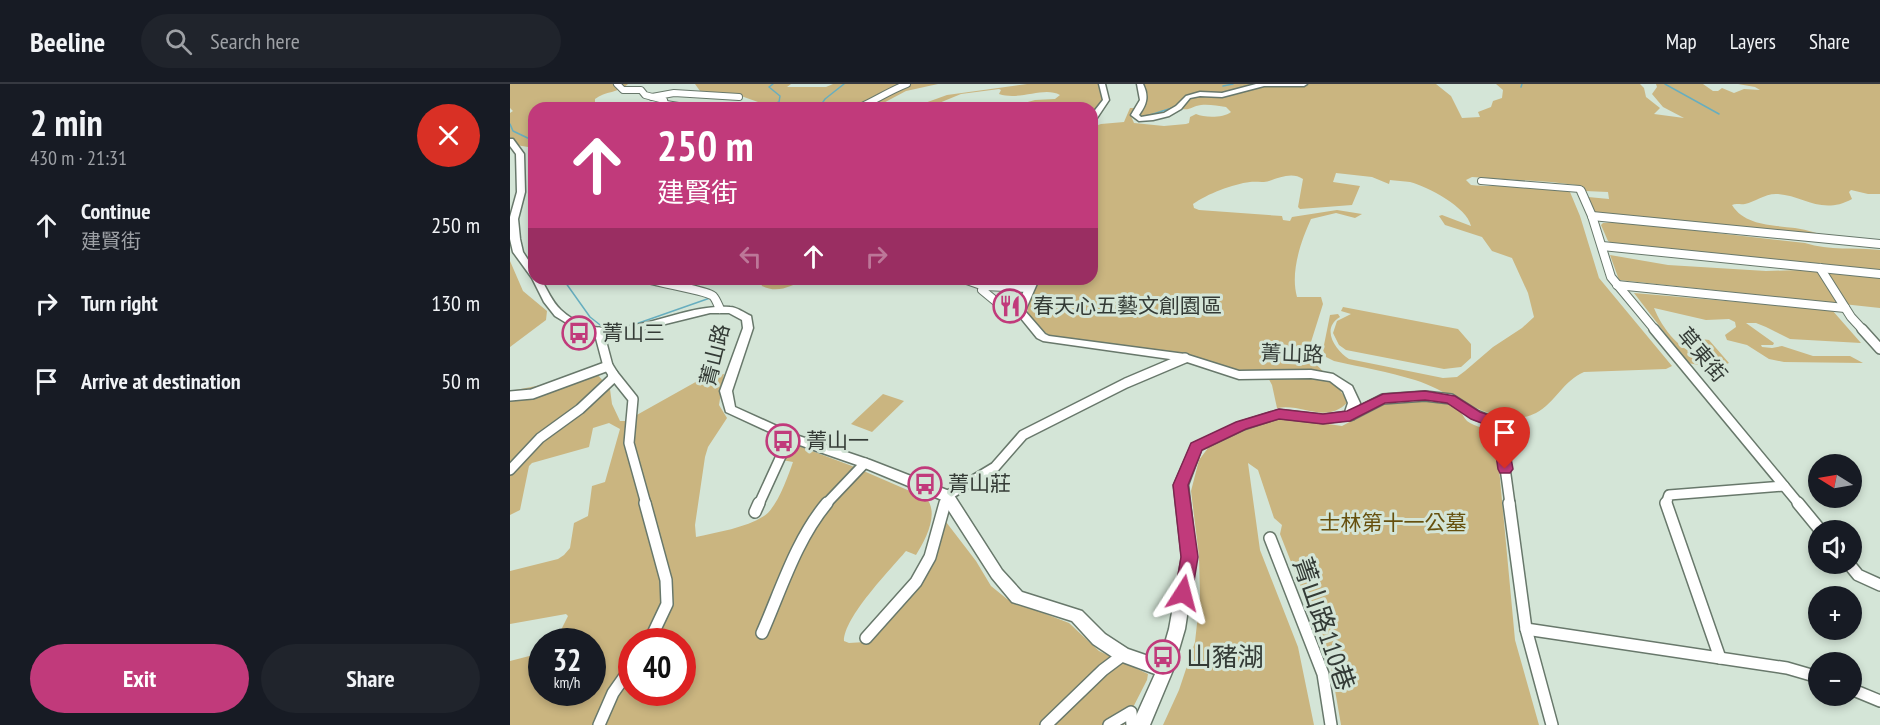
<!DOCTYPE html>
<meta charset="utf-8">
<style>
body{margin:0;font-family:"PT Sans Narrow","Noto Sans TC",sans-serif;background:#20242c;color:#f1f3f6;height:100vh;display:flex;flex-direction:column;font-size:22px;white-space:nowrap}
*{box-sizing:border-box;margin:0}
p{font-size:20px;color:#9ea1a6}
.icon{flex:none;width:33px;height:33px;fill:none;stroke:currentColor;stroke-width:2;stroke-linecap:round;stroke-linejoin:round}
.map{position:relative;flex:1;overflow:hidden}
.panel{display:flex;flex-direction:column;background:#171b24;width:510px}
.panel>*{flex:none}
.banner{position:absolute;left:18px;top:18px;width:570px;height:183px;border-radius:18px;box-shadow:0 3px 9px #0003;background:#c13a7b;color:#fff;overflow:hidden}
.needle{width:39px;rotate:281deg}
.tools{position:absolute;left:1298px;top:370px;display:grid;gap:12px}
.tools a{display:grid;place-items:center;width:54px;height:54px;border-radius:50%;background:#171b24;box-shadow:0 3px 9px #0003;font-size:30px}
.speed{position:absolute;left:18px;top:544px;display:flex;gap:12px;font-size:30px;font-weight:700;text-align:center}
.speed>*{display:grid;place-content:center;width:78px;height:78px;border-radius:50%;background:#171b24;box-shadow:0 3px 9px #0003;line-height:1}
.speed small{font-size:15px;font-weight:400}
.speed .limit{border:9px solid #d22;background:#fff;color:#111}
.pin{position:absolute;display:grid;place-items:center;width:51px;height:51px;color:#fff;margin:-62px -26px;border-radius:50% 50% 50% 0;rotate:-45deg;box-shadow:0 0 6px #0007}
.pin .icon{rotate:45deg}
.me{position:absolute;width:66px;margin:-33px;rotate:9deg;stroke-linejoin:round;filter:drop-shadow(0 0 4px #0008)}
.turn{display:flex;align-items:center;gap:21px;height:126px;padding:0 30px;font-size:27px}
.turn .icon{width:78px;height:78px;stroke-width:2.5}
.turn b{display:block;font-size:42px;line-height:51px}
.lanes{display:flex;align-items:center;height:57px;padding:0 30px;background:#0003;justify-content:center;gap:30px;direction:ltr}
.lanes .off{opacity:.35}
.round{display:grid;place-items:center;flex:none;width:63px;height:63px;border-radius:32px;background:#20242c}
.headline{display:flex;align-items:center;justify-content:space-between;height:102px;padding:0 30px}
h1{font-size:36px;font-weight:700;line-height:45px}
.primary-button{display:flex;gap:12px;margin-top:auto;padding:12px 30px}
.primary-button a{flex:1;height:69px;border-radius:36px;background:#c13a7b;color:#fff;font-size:24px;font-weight:700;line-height:69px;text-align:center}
.primary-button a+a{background:#20242c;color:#f1f3f6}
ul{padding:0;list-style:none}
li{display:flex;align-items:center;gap:18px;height:78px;padding:0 30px}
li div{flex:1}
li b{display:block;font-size:22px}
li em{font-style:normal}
header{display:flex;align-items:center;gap:36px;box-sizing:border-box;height:84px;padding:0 30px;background:#171b24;border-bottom:2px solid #363941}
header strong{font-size:28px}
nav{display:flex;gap:33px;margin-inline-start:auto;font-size:21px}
.search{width:420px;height:54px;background:#20242c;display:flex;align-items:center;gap:15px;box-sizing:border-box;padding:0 21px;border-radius:33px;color:#9ea1a6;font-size:22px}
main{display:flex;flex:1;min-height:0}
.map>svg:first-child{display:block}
.green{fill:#cab580;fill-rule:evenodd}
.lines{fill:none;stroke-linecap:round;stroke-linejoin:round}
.stream{stroke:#67aebf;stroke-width:1.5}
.minor-far3-casing{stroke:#68786b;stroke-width:8}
.minor-far2-casing{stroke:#68786b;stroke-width:10}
.minor-far1-casing{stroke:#68786b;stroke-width:12}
.minor-casing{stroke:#68786b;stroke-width:14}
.tertiary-casing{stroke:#68786b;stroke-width:3}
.minor-far3{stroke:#fff;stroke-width:6}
.minor-far2{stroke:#fff;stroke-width:8}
.minor-far1{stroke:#fff;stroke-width:9}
.minor{stroke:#fff;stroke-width:11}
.tertiary{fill:#fff;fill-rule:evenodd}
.route{fill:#c13a7b;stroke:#7d2650;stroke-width:1.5}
.labels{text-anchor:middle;stroke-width:6;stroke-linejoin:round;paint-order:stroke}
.poi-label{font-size:21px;fill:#343b36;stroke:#d4e5d7;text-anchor:start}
.street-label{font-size:21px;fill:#343b36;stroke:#d4e5d7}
.park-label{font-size:21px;fill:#654f0d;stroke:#d4e5d7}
.near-street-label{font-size:26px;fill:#343b36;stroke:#d4e5d7}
.near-poi-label{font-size:26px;fill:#343b36;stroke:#d4e5d7;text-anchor:start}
</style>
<header>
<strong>Beeline</strong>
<div class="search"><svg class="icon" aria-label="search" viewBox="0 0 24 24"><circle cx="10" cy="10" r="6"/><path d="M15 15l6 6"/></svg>Search here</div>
<nav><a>Map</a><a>Layers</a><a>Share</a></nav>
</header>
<main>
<section class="panel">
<div class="headline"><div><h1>2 min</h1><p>430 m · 21:31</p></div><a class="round" style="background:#d93025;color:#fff"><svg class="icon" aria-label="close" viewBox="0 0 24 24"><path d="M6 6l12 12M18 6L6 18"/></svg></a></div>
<ul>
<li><svg class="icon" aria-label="ahead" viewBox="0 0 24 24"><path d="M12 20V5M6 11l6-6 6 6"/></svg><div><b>Continue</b><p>建賢街</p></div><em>250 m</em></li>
<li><svg class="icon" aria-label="right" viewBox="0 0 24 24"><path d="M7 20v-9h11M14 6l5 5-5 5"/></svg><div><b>Turn right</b></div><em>130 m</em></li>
<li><svg class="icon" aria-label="arrive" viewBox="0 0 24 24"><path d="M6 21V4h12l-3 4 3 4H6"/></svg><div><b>Arrive at destination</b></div><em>50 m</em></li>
</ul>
<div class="primary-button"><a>Exit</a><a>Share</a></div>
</section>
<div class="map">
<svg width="1370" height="641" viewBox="0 0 1370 641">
<rect width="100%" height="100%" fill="#d4e5d7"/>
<g class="green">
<path d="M0,0H118C109,9 95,7 85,15V24H24V64L0,60V29L3,27L0,24Z"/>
<path d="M185,0H281L277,3H316L323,0H428L396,7L364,24H244L248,18L231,12L194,9L190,7Z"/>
<path d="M517,0H590L594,16L582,31V24H496L525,16L545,15L550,11C534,2 510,17 489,10L491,6L489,5L451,10L417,24H401L437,11Z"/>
<path d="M632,0H926L941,12L952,34L970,33L968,28L981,23L983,17L992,14L993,6L986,0H1130L1134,4L1136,13L1150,24L1144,30L1174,34L1153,23L1142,10L1147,3L1146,0H1193L1203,7H1208L1212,4L1224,9L1234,5L1250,6L1245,3L1228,0H1370V110H1358L1341,106L1339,108L1342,115C1311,132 1293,111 1266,110C1254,110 1245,118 1235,120C1230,121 1226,119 1222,121C1235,142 1263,141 1285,144C1298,146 1310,150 1322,154L1085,130L1078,113L1099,115L1098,108L1075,107L1066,101L1041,98L962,93L956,96L961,101C984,104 1042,98 1060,108L1070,132L1089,194L1162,282L1156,285L1074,288C1054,296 1045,319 1026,329C989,348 939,306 905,296C879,288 851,283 824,277L816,273L813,266L820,231L828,230L830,233C810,245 826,267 839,275L933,294L947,293L955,287L983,263L1012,244L1024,233L1018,209L1002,174L982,167L972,153L935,141L929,132L932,131L961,142C957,123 918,103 900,98C894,97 886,97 880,96L879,100L862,93L826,89L823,98L850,102L842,121L790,125L788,123L793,95C783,88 770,93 759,97C753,99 746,97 740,98C723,100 697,110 683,120L684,124L689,126L772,132L773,136L780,137L782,133L827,126L852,130L845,134L826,129L801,135C791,157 780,188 787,213H811L813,220L801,258L802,276L828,303L838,318C815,341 794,319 767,324L762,301L755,288H731L678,272L541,254L517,230L520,211L527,195H582V43L591,40L614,38L620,24H625L621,32L624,39L654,42L676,40L679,39L680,33L686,30C695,34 713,34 721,28L716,23C708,22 699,20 691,21C681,22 680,28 668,24L669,21L647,29L629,33L628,29C638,20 637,11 632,0Z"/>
<path d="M1110,138L1295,159C1320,167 1344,163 1370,166V188L1106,161L1098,157L1091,141L1093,139Z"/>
<path d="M1100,171L1158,181L1256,187L1290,186L1370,194V224L1109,196Z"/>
<path d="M0,177L13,207L37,227L36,236L0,263Z"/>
<path d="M249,195H296C281,202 268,210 252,202Z"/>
<path d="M1124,209L1322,226L1351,259L1280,255L1256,243L1246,239H1236L1264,259L1263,261H1251L1252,263L1262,264L1272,262L1303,272H1340L1353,279L1274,278L1259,275L1237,261L1217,256L1215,251L1226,243L1225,238L1219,235L1196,236L1144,224C1152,244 1171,270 1195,272L1196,267L1191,255L1199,256L1219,279L1205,284L1178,279Z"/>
<path d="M833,223L948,245L961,260V274L951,283L934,285L836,266L829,261L823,249L827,237L841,230L831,227Z"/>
<path d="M81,283L100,305L102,320L110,337H116L191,295L214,290L209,321L217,334L198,363L195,373L185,441L186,453C208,448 235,444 254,432C267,424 278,392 283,378L272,376L286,361L342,382L416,414C430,429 415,457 406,471L396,467C380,486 334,533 334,557L339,559L355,558L402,507L433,434L466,477L481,502L497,515L559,539L589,567L638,590L637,596L614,641H0V577L31,569L32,609H82V558H45L58,532L56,530L0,540V487L48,475L54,471L60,464L64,439L78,432L82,402L95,398L110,345L99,339L83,344L79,363L22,379L19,382L10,426L0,431V307L37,300ZM122,558H172V609H122Z"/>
<path d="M373,310L394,317L362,348L341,340Z"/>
<path d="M894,314C911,315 934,315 949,326C952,329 954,334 957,337C966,344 978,343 986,352L1005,556L1029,641H831L820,577L770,450L772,441L764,434L748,386L738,379L750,466L788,563L804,641H653L669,606L685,558L690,512L689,472L681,407L689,376L698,364L713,355L759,335L777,334L832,342L873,320Z"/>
</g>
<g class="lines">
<g class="stream">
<path d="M1155,0L1209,30"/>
<path d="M713,2L723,0"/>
<path d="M1011,3L1012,0"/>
<path d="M182,22L213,24"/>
<path d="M233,24H240"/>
<path d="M244,24L256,23L269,18L270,12L259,3L263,0"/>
<path d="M309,24L315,15L334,0"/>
<path d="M637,32L665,23"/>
<path d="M0,40L3,47L24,57"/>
<path d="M53,195L80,233L94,244"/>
<path d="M123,241L200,214"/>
</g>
<g class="minor-far3-casing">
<g id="minor-far3">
<path d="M107,0L113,6H131L135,11L154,16L156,24"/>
<path d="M142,13L164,9L229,13"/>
<path d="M156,20L181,24"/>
<path d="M348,24C366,16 379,7 397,0"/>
<path d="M971,97L1070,105L1072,109"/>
</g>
</g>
<g class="minor-far2-casing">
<g id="minor-far2">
<path d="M1071,107L1082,132L1101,193L1145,246"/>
<path d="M1082,132L1370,160"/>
<path d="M1092,162L1370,190"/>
<path d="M1310,184L1341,233L1353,246"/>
<path d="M136,195C147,198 198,207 203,212C206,215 208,221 210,225"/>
<path d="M454,195L474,202L518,204"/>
<path d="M1107,201L1335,224"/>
<path d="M474,202L472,206L489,220L510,227"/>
</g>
</g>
<g class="minor-far1-casing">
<g id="minor-far1">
<path d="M1144,245L1289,420"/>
<path d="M1352,245L1370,265"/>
<path d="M103,290L123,315L119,359L136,420"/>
<path d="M0,312L22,310L98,282"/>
<path d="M840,332L873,315L915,312L941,315L966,331L989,340L1000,420"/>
<path d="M0,386L30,354L70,325L102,295L103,290L98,282L89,248"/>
<path d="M249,420L271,372L285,355"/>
<path d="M316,420L355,379"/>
<path d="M435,420L437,412L485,383L513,351L616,299L675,274"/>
<path d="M1156,420L1159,411L1274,402"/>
</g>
</g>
<g class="minor-casing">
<g id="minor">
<path d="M135,419L156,496L157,520L139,558"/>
<path d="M999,419L1016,545L1042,641"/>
<path d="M1156,419L1210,574"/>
<path d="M1288,419L1311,447"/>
<path d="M245,428L249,419"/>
<path d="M760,454L813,590L821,641"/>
<path d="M1339,480L1348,491L1370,501"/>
<path d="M1016,545L1277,584L1308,593"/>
<path d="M252,549C271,506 286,456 317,419"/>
<path d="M356,554L406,498L420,473L435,419"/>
<path d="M1341,605L1370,617"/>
<path d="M89,641L103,609L122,582"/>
<path d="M536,641L593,586L613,571"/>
<path d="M599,641L621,628L622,641"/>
</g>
</g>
<g class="tertiary-casing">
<g id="tertiary">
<path d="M589,0H595L599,16L585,37H582V30L593,16Z"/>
<path d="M627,0H633C639,12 637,20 629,31L631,33L654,29L666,22L676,12L690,8L712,9L746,0H797L794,2H754L712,13L690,12L680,14L671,25L659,32L643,36L629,37L621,31L630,16Z"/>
<path d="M0,55H3L14,70L15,108L8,135L10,155L13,168L24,185V195H31C37,205 42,218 51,226C99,271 165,218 220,223C227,223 234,229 241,232L243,244L222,307L225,323L289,352L360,376L442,408L492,486L512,508L572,527L595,550L618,565L650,576L659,545L672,473L664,401L682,360L727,339L769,326L813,331L835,328L838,319L833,307L820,297L801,294L729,295L674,277L533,257L527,254L505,227L519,195H529L515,227L535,250L539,252L675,270L729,287L801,286L823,290L842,302L850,319L844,335L813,339L769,334L735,345L691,366L678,401L686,473L675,545L663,586L640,641H622L645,590L607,576L583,560L562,537L502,518L482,494L432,416L350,382L281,358L216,328L210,307L233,244L232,236L219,229H200L123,248L96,251L68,246L45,232L34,218L22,194L3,168L0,155V133L7,108L6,70L0,62Z"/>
</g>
</g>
<use href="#minor-far3" class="minor-far3"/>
<use href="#minor-far2" class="minor-far2"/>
<use href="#minor-far1" class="minor-far1"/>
<use href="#minor" class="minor"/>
<use href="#tertiary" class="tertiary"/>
</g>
<path class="route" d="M915,307L945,312L970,328L994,336L1003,385L1000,389H990L988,385L982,343L961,335L937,319L915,316L875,319L840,337L813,340L769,335L736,345L692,366L678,401L688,473L682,509L679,514L673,517L667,514L665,509L671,473L663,401L681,359L726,338L769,325L813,330L837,327L873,310Z"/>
<defs>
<g id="restaurant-ring" transform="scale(1.725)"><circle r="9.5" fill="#d4e5d7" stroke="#c13a7b" stroke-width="1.5"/><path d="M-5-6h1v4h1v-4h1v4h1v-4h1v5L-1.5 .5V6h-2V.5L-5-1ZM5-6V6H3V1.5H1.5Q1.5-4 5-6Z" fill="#c13a7b"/></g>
<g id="bus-ring" transform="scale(1.725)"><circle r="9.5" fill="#d4e5d7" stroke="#c13a7b" stroke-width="1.5"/><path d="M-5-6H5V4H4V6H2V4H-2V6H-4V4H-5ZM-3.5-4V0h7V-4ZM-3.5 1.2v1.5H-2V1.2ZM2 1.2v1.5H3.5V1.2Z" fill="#c13a7b"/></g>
</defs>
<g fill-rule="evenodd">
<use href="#restaurant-ring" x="500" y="222"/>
<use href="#bus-ring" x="69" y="249"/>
<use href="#bus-ring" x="273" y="357"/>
<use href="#bus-ring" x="415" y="400"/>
<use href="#bus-ring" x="653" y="573"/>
</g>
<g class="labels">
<g class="poi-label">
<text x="523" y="229">春天心五藝文創園區</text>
<text x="92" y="256">菁山三</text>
<text x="296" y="364">菁山一</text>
<text x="438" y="407">菁山莊</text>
</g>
<g class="street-label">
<text transform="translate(782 270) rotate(2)" y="7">菁山路</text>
<text transform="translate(205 271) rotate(-76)" y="7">菁山路</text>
<text transform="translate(1192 271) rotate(50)" y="7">草東街</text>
</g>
<g class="park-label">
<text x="883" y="446">士林第十一公墓</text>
</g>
<g class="near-street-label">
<text transform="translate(814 540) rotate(71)" y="9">菁山路110巷</text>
</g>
<g class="near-poi-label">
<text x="676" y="582">山豬湖</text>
</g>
</g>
</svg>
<div class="tools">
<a><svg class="needle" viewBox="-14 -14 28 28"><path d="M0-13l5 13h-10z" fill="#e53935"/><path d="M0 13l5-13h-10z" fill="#9ea1a6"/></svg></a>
<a><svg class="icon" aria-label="sound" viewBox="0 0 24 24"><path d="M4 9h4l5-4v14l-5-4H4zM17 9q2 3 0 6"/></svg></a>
<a>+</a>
<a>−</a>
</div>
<div class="speed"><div>32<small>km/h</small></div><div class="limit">40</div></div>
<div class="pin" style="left:995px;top:385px;background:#d93025"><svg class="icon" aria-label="arrive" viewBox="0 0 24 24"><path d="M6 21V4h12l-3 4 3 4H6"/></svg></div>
<svg class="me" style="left:673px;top:509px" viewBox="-20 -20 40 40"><path d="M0-17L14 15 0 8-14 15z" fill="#c13a7b" stroke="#fff" stroke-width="4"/></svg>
<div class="banner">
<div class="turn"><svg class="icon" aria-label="ahead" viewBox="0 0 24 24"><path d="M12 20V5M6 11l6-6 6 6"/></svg><div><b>250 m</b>建賢街</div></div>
<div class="lanes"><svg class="icon off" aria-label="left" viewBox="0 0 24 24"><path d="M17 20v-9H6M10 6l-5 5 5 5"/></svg><svg class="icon" aria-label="ahead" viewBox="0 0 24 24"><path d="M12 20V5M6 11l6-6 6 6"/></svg><svg class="icon off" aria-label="right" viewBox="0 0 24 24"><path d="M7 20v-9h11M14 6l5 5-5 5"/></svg></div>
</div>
</div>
</main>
